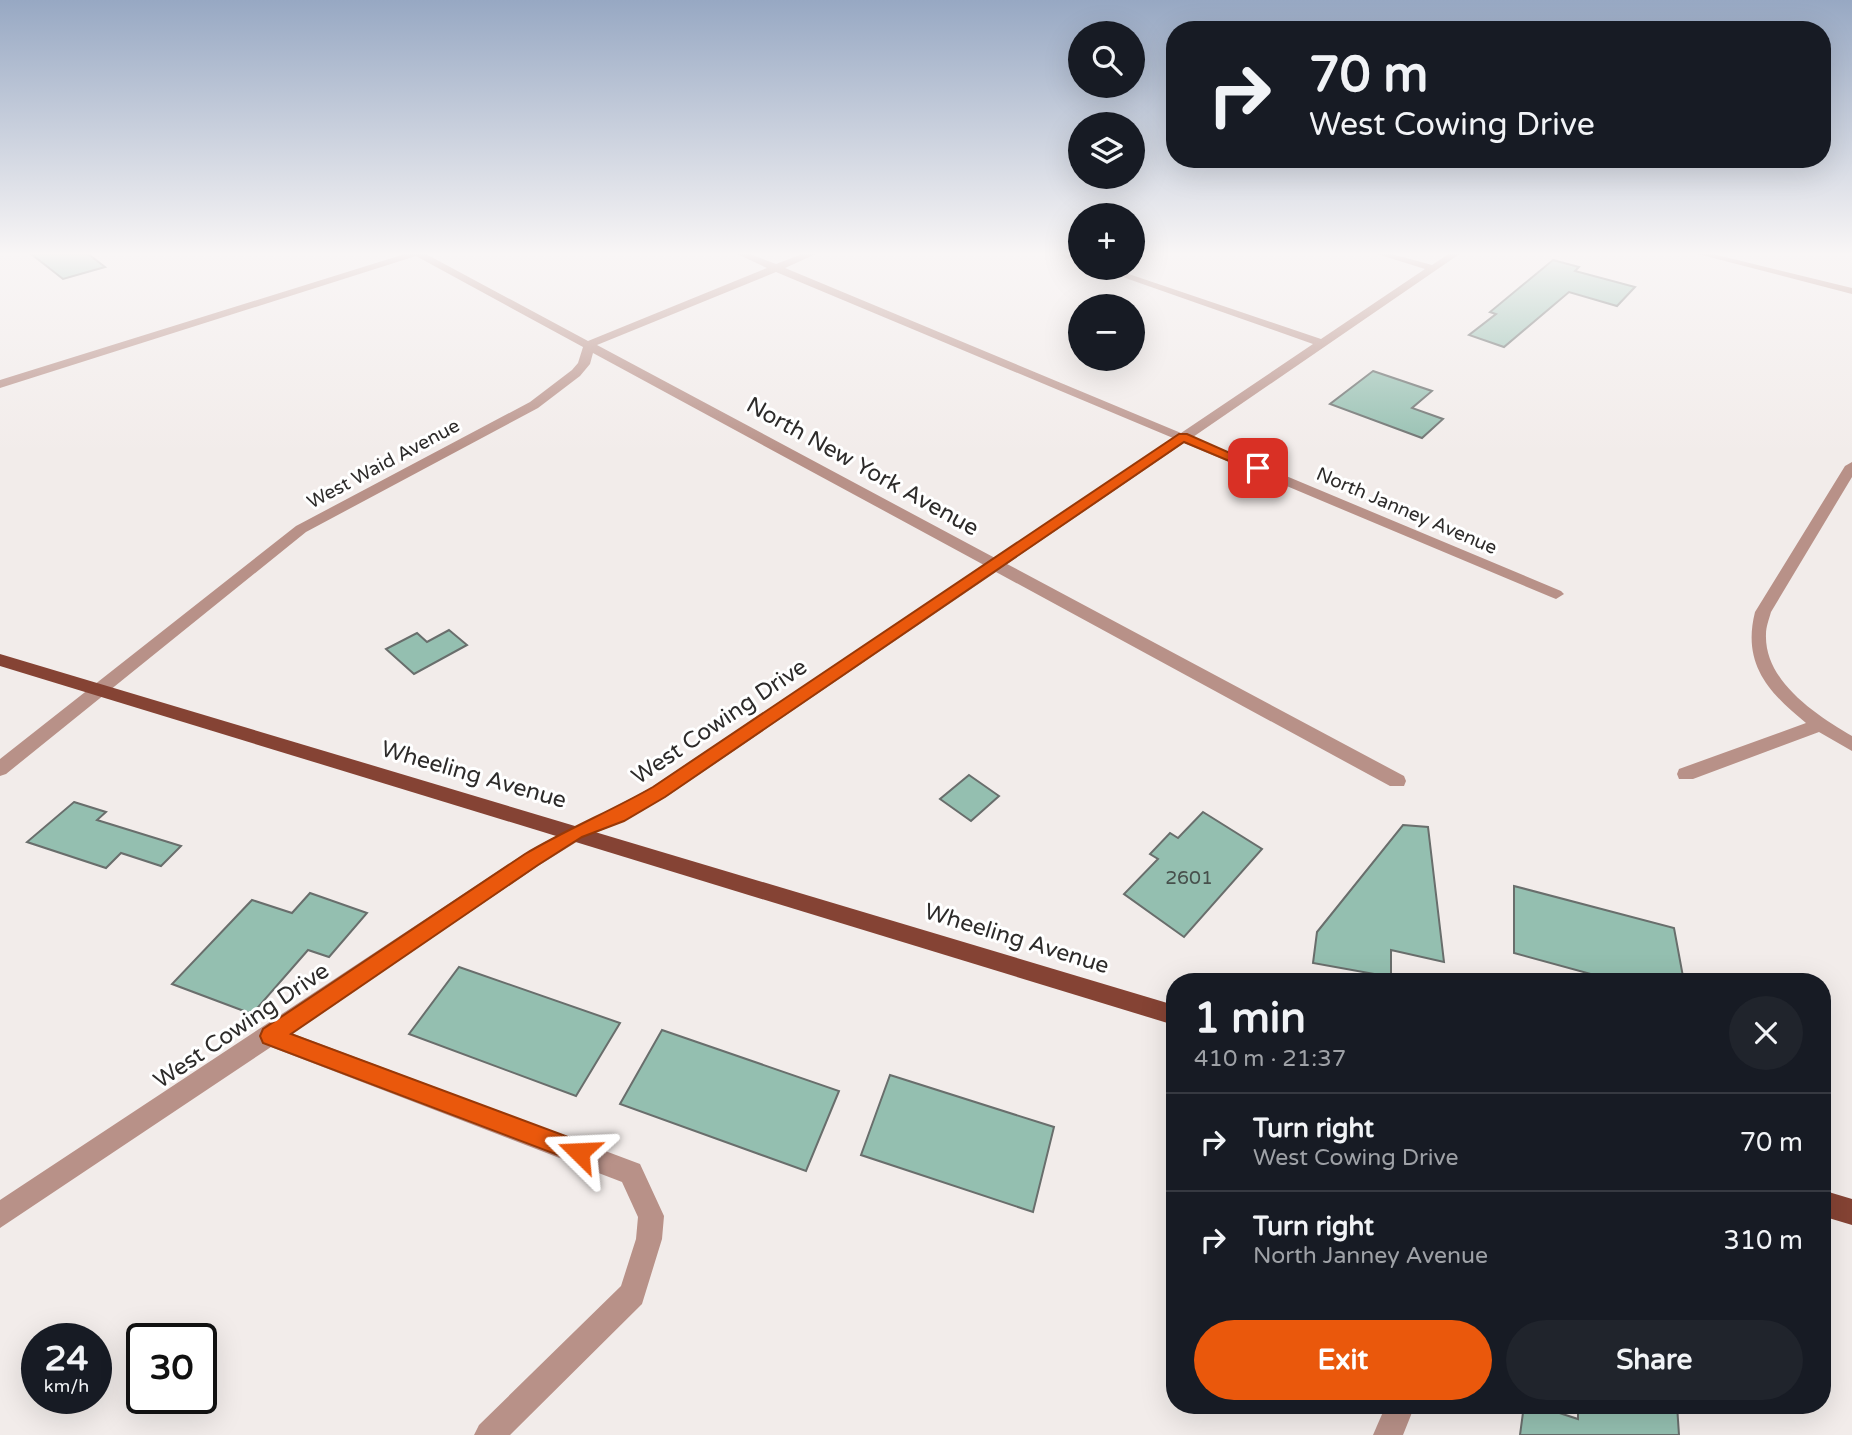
<!DOCTYPE html>
<meta charset="utf-8">
<style>
body{margin:0;font-family:"Varela Round",sans-serif;background:#20242c;color:#f1f3f6;height:100vh;display:flex;flex-direction:column;font-size:26px;white-space:nowrap}
*{box-sizing:border-box;margin:0}
p{font-size:23px;color:#9ea1a6}
.icon{flex:none;width:38px;height:38px;fill:none;stroke:currentColor;stroke-width:2;stroke-linecap:round;stroke-linejoin:round}
.map{position:relative;flex:1;overflow:hidden}
.details{position:absolute;left:1166px;top:973px;width:665px;height:441px;display:flex;flex-direction:column;background:#171b24;border-radius:28px;box-shadow:0 7px 28px #0002}
.details>*{flex:none}
.top-card{position:absolute;left:1166px;top:21px;width:665px;height:147px;border-radius:28px;box-shadow:0 7px 28px #0002;background:#171b24;color:#f1f3f6;overflow:hidden}
.fabs{position:absolute;left:1068px;top:21px;display:grid;gap:14px}
.fabs a{display:grid;place-items:center;width:77px;height:77px;border-radius:50%;background:#171b24;box-shadow:0 7px 28px #0002;font-size:35px}
.speed{position:absolute;left:21px;top:1323px;display:flex;gap:14px;font-size:35px;font-weight:700;text-align:center}
.speed>*{display:grid;place-content:center;width:91px;height:91px;border-radius:50%;background:#171b24;box-shadow:0 7px 28px #0002;line-height:1}
.speed small{font-size:18px;font-weight:400}
.speed .limit{border:4px solid #111;border-radius:10px;background:#fff;color:#111}
.pin{position:absolute;display:grid;place-items:center;width:60px;height:60px;color:#fff;margin:-30px;border-radius:14px;box-shadow:0 4px 10px #0006}
.me{position:absolute;width:77px;margin:-38px;rotate:291deg;stroke-linejoin:round;filter:drop-shadow(0 0 5px #0008)}
.turn{display:flex;align-items:center;gap:24px;height:147px;padding:0 28px;font-size:32px}
.turn .icon{width:91px;height:91px;stroke-width:2.5}
.turn b{display:block;font-size:49px;line-height:60px}
.round{display:grid;place-items:center;flex:none;width:74px;height:74px;border-radius:37px;background:#20242c}
.headline{display:flex;align-items:center;justify-content:space-between;height:119px;padding:0 28px}
h1{font-size:42px;font-weight:700;line-height:52px}
.cta{display:flex;gap:14px;margin-top:auto;padding:14px 28px}
.cta a{flex:1;height:80px;border-radius:42px;background:#ea580c;color:#fff;font-size:28px;font-weight:700;line-height:80px;text-align:center}
.cta a+a{background:#20242c;color:#f1f3f6}
ul{padding:0;list-style:none}
li{display:flex;align-items:center;gap:21px;height:98px;padding:0 28px;border-top:2px solid #363941}
li div{flex:1}
li b{display:block;font-size:26px}
li em{font-style:normal}
.map>svg:first-child{display:block}
.building{fill:#94bfb0;stroke:#696e6c;stroke-width:2}
.lines{fill:none;stroke-linecap:round;stroke-linejoin:round}
.minor{fill:#b89188;fill-rule:evenodd}
.major{fill:#854334;fill-rule:evenodd}
.route{fill:#ea580c;stroke:#983908;stroke-width:2}
.labels{text-anchor:middle;stroke-width:6;stroke-linejoin:round;paint-order:stroke}
.far-street-label{font-size:19px;fill:#2d2b2a;stroke:#fff}
.number-label{font-size:19px;fill:#47504c}
.street-label{font-size:23px;fill:#2d2b2a;stroke:#fff}
</style>
<div class="map">
<svg width="1852" height="1435" viewBox="0 0 1852 1435">
<rect width="100%" height="100%" fill="#f2ecea"/>
<g class="building">
<path d="M30,253H87L105,267L63,279Z"/>
<path d="M1553,260L1579,267L1575,271L1635,287L1617,306L1569,292L1504,347L1469,335L1496,314L1490,312Z"/>
<path d="M1373,371L1432,391L1412,408L1443,419L1422,438L1330,404Z"/>
<path d="M449,630L467,645L414,674L386,649L417,633L427,642Z"/>
<path d="M969,775L999,796L971,821L940,799Z"/>
<path d="M74,802L106,812L97,820L181,846L161,866L121,853L106,868L27,842Z"/>
<path d="M1203,812L1262,849L1184,937L1124,894L1158,859L1150,854L1170,833L1178,838Z"/>
<path d="M1403,825L1428,827L1444,962L1391,950V977L1313,963L1317,932Z"/>
<path d="M1514,886L1674,928L1684,982H1620L1514,953Z"/>
<path d="M310,893L367,913L329,957L308,950L252,1014L172,984L252,900L292,913Z"/>
<path d="M459,967L620,1023L576,1096L409,1034Z"/>
<path d="M662,1030L839,1091L806,1171L620,1104Z"/>
<path d="M890,1075L1054,1127L1033,1212L861,1155Z"/>
<path d="M1524,1405H1535L1578,1419V1405H1677L1679,1435H1520Z"/>
</g>
<g class="lines">
<g class="minor">
<path d="M408,253H424L588,341L767,268L735,253H747L776,264L805,253H818L785,268L1181,433L1313,344L1097,268H1111L1321,339L1425,269L1374,253H1388L1432,265L1450,253H1461L1193,437L1561,591L1564,594L1556,599L1551,597L1184,443L1007,564L1404,776L1406,781L1404,786H1390L996,572L666,797L624,821L583,838L538,866L291,1033L640,1164L664,1216L662,1239L642,1304L510,1435H474L479,1425L621,1286L636,1239L638,1217L622,1182L271,1047L0,1228V1200L524,854C566,829 610,811 652,787L984,565L593,353L590,364L580,376L538,408L306,532L6,774L0,776V759L296,526L530,402L572,370L578,363L583,347L416,256L0,388V380ZM776,272L1173,438L995,558L597,345Z"/>
<path d="M1053,253H1067L1080,257V263Z"/>
<path d="M1694,253H1709L1852,288V294Z"/>
<path d="M1852,462V477L1771,612C1769,619 1766,627 1766,634C1764,681 1816,715 1852,736V751L1819,732L1693,779H1679L1677,774L1679,769L1806,723C1768,692 1742,664 1755,612L1845,466Z"/>
<path d="M1386,1405H1415L1403,1435H1373Z"/>
</g>
<g class="major">
<path d="M0,654L1174,1005V1025L0,666Z"/>
<path d="M1822,1190L1852,1199V1225L1822,1216Z"/>
</g>
</g>
<linearGradient id="sky" x2="0" y2="1"><stop stop-color="#97a8c3"/><stop offset="0.56" stop-color="#f9f6f6"/><stop offset="1" stop-color="#f9f6f6" stop-opacity="0"/></linearGradient>
<rect width="1852" height="453" fill="url(#sky)"/>
<path class="route" d="M1179,434H1187L1264,468L1253,471L1184,442L665,797L624,821L582,837L538,865L291,1034L587,1144L590,1152L587,1160L579,1163L263,1043L260,1036L263,1029L525,854C567,829 611,811 653,787Z"/>
<g class="labels">
<g class="far-street-label">
<text transform="translate(383 463) rotate(-28)" y="7">West Waid Avenue</text>
<text transform="translate(1407 510) rotate(23)" y="7">North Janney Avenue</text>
</g>
<g class="number-label">
<text x="1189" y="884">2601</text>
</g>
<g class="street-label">
<text transform="translate(863 466) rotate(29)" y="8">North New York Avenue</text>
<text transform="translate(719 721) rotate(-34)" y="8">West Cowing Drive</text>
<text transform="translate(474 774) rotate(16)" y="8">Wheeling Avenue</text>
<text transform="translate(1017 938) rotate(17)" y="8">Wheeling Avenue</text>
<text transform="translate(241 1025) rotate(-34)" y="8">West Cowing Drive</text>
</g>
</g>
</svg>
<div class="fabs">
<a><svg class="icon" aria-label="search" viewBox="0 0 24 24"><circle cx="10" cy="10" r="6"/><path d="M15 15l6 6"/></svg></a>
<a><svg class="icon" aria-label="layers" viewBox="0 0 24 24"><path d="M12 4l9 5-9 5-9-5zM3 14l9 5 9-5"/></svg></a>
<a>+</a>
<a>−</a>
</div>
<div class="speed"><div>24<small>km/h</small></div><div class="limit">30</div></div>
<div class="pin" style="left:1258px;top:468px;background:#d93025"><svg class="icon" aria-label="arrive" viewBox="0 0 24 24"><path d="M6 21V4h12l-3 4 3 4H6"/></svg></div>
<svg class="me" style="left:579px;top:1152px" viewBox="-20 -20 40 40"><path d="M0-17L14 15 0 8-14 15z" fill="#ea580c" stroke="#fff" stroke-width="4"/></svg>
<div class="top-card">
<div class="turn"><svg class="icon" aria-label="right" viewBox="0 0 24 24"><path d="M7 20v-9h11M14 6l5 5-5 5"/></svg><div><b>70 m</b>West Cowing Drive</div></div>
</div>
<section class="details">
<div class="headline"><div><h1>1 min</h1><p>410 m · 21:37</p></div><a class="round"><svg class="icon" aria-label="close" viewBox="0 0 24 24"><path d="M6 6l12 12M18 6L6 18"/></svg></a></div>
<ul>
<li><svg class="icon" aria-label="right" viewBox="0 0 24 24"><path d="M7 20v-9h11M14 6l5 5-5 5"/></svg><div><b>Turn right</b><p>West Cowing Drive</p></div><em>70 m</em></li>
<li><svg class="icon" aria-label="right" viewBox="0 0 24 24"><path d="M7 20v-9h11M14 6l5 5-5 5"/></svg><div><b>Turn right</b><p>North Janney Avenue</p></div><em>310 m</em></li>
</ul>
<div class="cta"><a>Exit</a><a>Share</a></div>
</section>
</div>
